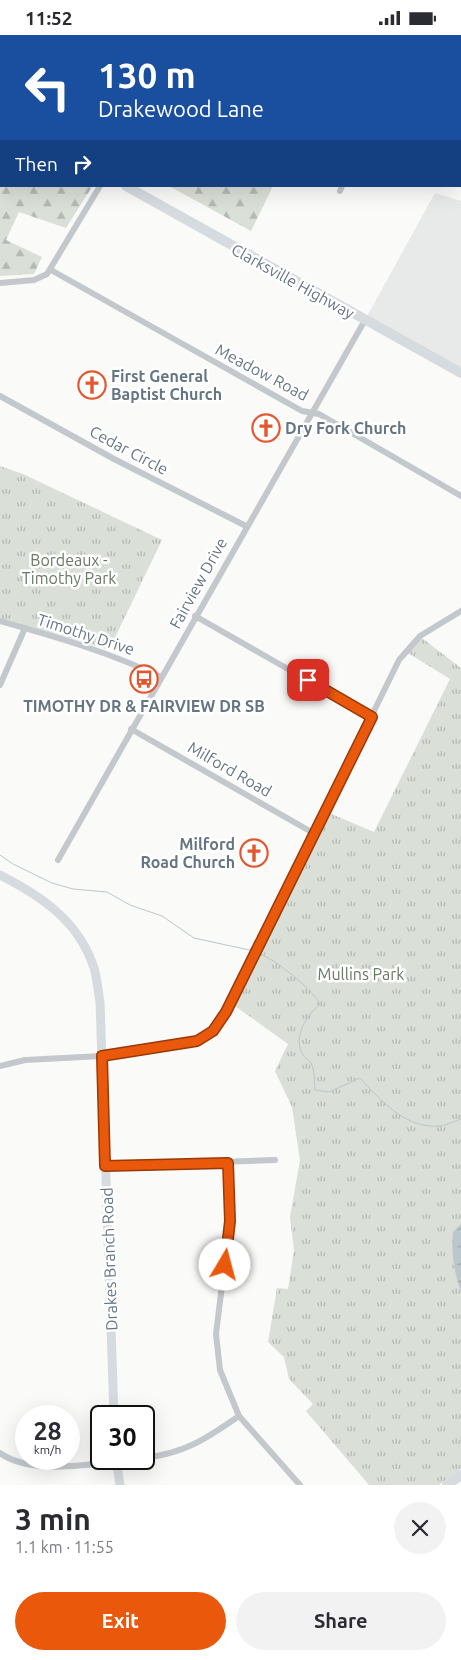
<!DOCTYPE html>
<meta charset="utf-8">
<style>
body{margin:0;font-family:Ubuntu,sans-serif;background:#f2f2f3;color:#2b2b33;height:100vh;display:flex;flex-direction:column;font-size:19px;white-space:nowrap}
*{box-sizing:border-box;margin:0}
p{font-size:16px;color:#7c7c81}
.icon{flex:none;width:28px;height:28px;fill:none;stroke:currentColor;stroke-width:2;stroke-linecap:round;stroke-linejoin:round}
.map{position:relative;height:1450px;overflow:hidden}
.details{display:flex;flex-direction:column;background:#fff;flex:1}
.details>*{flex:none}
.hud{position:absolute;left:0px;top:0px;width:461px;height:152px;box-shadow:0 5px 20px #0002;background:#1a4fa0;color:#fff;overflow:hidden}
.speed{position:absolute;left:15px;top:1370px;display:flex;gap:10px;font-size:25px;font-weight:700;text-align:center}
.speed>*{display:grid;place-content:center;width:65px;height:65px;border-radius:50%;background:#fff;box-shadow:0 5px 20px #0002;line-height:1}
.speed small{font-size:12px;font-weight:400}
.speed .limit{border:2px solid #111;border-radius:8px;background:#fff;color:#111}
.pin{position:absolute;display:grid;place-items:center;width:42px;height:42px;color:#fff;margin:-21px;border-radius:10px;box-shadow:0 2px 8px #0006}
.me{position:absolute;width:55px;margin:-28px;rotate:8deg;stroke-linejoin:round;filter:drop-shadow(0 0 4px #0008)}
.turn{display:flex;align-items:center;gap:18px;height:105px;padding:0 15px;font-size:22px}
.turn .icon{width:65px;height:65px;stroke-width:2.5}
.turn b{display:block;font-size:35px;line-height:42px}
.then{display:flex;align-items:center;height:48px;padding:0 15px;background:#0003;gap:10px;font-size:19px}
.round{display:grid;place-items:center;flex:none;width:52px;height:52px;border-radius:26px;background:#f2f2f3}
.headline{display:flex;align-items:center;justify-content:space-between;height:85px;padding:0 15px}
h1{font-size:30px;font-weight:700;line-height:38px}
.cta{display:flex;gap:10px;margin-top:auto;padding:10px 15px}
.cta a{flex:1;height:58px;border-radius:30px;background:#ea580c;color:#fff;font-size:20px;font-weight:700;line-height:58px;text-align:center}
.cta a+a{background:#f2f2f3;color:#2b2b33}
.status{display:flex;justify-content:space-between;align-items:center;height:35px;padding:0 25px;background:#fff;direction:ltr}
.status svg{height:14px;fill:currentColor}
.map>svg:first-child{display:block}
.built{fill:#e8e9e9}
.grass{fill:url(#grass-tufts)}
.forest{fill:url(#forest-firs)}
.pitch{fill:#dadfd7}
.water{fill:url(#water-ripples)}
.lines{fill:none;stroke-linecap:round;stroke-linejoin:round}
.stream{stroke:#bbc7cb;stroke-width:1}
.street{stroke:#c3c8cc;stroke-width:6}
.secondary{stroke:#d6dbdf;stroke-width:9}
.primary{stroke:#d6dbdf;stroke-width:10}
.route-casing{stroke:#983908;stroke-width:12}
.route{stroke:#ea580c;stroke-width:9}
.labels{text-anchor:middle;stroke-width:5;stroke-linejoin:round;paint-order:stroke}
.street-label{font-size:16px;fill:#657683;stroke:#fff}
.poi-label{font-size:16px;font-weight:bold;fill:#657683;stroke:#fff;text-anchor:start}
.park-label{font-size:16px;fill:#687a64;stroke:#fff}
</style>
<div class="status"><b>11:52</b><svg viewBox="0 0 49 12"><path d="M0 12V9h3v3zM5 12V6h3v6zM10 12V3h3v9zM15 12V0h3v12zM26 1h20v11H26zM47 4h2v5h-2z"/></svg></div>
<div class="map">
<svg width="461" height="1450" viewBox="0 0 461 1450">
<defs>
<pattern id="grass-tufts" width="24" height="20" patternUnits="userSpaceOnUse" patternTransform="scale(1.25)"><rect width="24" height="20" fill="#dadfd7"/><path d="M3 7l-1-3M5 7V3M7 7l1-3M15 17l-1-3M17 17v-4M19 17l1-3" fill="none" stroke="#b4b9b4"/></pattern>
<pattern id="forest-firs" width="22" height="20" patternUnits="userSpaceOnUse" patternTransform="scale(1.25)"><rect width="22" height="20" fill="#dadfd7"/><path d="M5 1l3.5 6h-7zM16 11l3.5 6h-7z" fill="#b4b9b4"/></pattern>
<pattern id="water-ripples" width="26" height="14" patternUnits="userSpaceOnUse" patternTransform="scale(1.25)"><rect width="26" height="14" fill="#bbc7cb"/><path d="M2 4q2-2 4 0t4 0M15 11q2-2 4 0t4 0" fill="none" stroke="#9ca6aa"/></pattern>
</defs>
<rect width="100%" height="100%" fill="#fafaf8"/>
<path class="built" d="M435,158L461,166V338L365,285Z"/>
<g class="grass">
<path d="M0,431L23,439L162,505L109,615L0,583Z"/>
<path d="M422,603L461,633V1434L439,1450H369L306,1376L313,1369L289,1344L284,1322L268,1307L277,1253L288,1254L294,1215L290,1182L300,1125L292,1072L275,1036L288,1009L235,971L329,778L374,797L450,644L408,618Z"/>
</g>
<g class="forest">
<path d="M0,0H181L183,1H1V61Z"/>
<path d="M0,144L1,151L92,152L66,193L19,177L6,205L42,222L34,239L0,241Z"/>
<path d="M169,151H273L251,196Z"/>
</g>
<path class="pitch" d="M79,552V566H59V553Z"/>
<path class="water" d="M461,1189V1257C454,1236 451,1219 453,1197Z"/>
<g class="lines">
<g class="stream">
<path d="M0,820L13,829L52,848L73,854L107,857L130,870L162,881L194,903L254,916"/>
<path d="M258,918C275,924 311,953 320,969C307,980 292,1002 303,1020C305,1023 309,1025 311,1028C315,1035 314,1047 315,1055L329,1057L360,1043C380,1065 406,1094 439,1091C446,1091 454,1086 461,1084"/>
</g>
<g class="street">
<path d="M235,0L236,1"/>
<path d="M329,0L330,1"/>
<path d="M407,1V0"/>
<path d="M340,156L342,151"/>
<path d="M51,235L302,376L319,379L461,461"/>
<path d="M0,248L34,245L47,239L100,151"/>
<path d="M0,361L114,424L246,491"/>
<path d="M195,581L372,682"/>
<path d="M0,586C56,602 109,617 161,642"/>
<path d="M0,650L25,593"/>
<path d="M131,694L315,799"/>
<path d="M58,825L365,285"/>
<path d="M0,1031L25,1025L102,1021L197,1006L217,992L232,965L399,625L420,601L461,576"/>
<path d="M228,1128L230,1186L216,1299L220,1335L239,1381L300,1450"/>
<path d="M105,1131L275,1125"/>
<path d="M0,1418C33,1442 98,1428 137,1424"/>
<path d="M144,1423C185,1418 206,1404 239,1381"/>
</g>
<g class="secondary">
<path d="M0,840C41,861 79,886 94,933C97,943 98,956 100,967L114,1381"/>
<path d="M116,1424L120,1450"/>
</g>
<g class="primary">
<path d="M0,80L1,81"/>
<path d="M126,151L461,338"/>
<path d="M447,1450L461,1440"/>
</g>
</g>
<g class="lines">
<g class="route-casing">
<path id="route" d="M225,1230L230,1186L228,1128L105,1131L102,1021L197,1006L213,996L226,977L372,682L308,645"/>
</g>
<use href="#route" class="route"/>
</g>
<defs>
<g id="church-ring" transform="scale(1.4375)"><circle r="9.5" fill="#fff" stroke="#e4572e" stroke-width="1.5"/><path d="M-1.2-6h2.4v3.5h3.3v2.4h-3.3V6h-2.4V-.1h-3.3v-2.4h3.3Z" fill="#e4572e"/></g>
<g id="bus-ring" transform="scale(1.4375)"><circle r="9.5" fill="#fff" stroke="#e4572e" stroke-width="1.5"/><path d="M-5-6H5V4H4V6H2V4H-2V6H-4V4H-5ZM-3.5-4V0h7V-4ZM-3.5 1.2v1.5H-2V1.2ZM2 1.2v1.5H3.5V1.2Z" fill="#e4572e"/></g>
</defs>
<g fill-rule="evenodd">
<use href="#church-ring" x="92" y="350"/>
<use href="#church-ring" x="266" y="393"/>
<use href="#bus-ring" x="144" y="644"/>
<use href="#church-ring" x="254" y="818"/>
</g>
<g class="labels">
<g class="street-label">
<text transform="translate(293 246) rotate(29)" y="6">Clarksville Highway</text>
<text transform="translate(262 337) rotate(28)" y="6">Meadow Road</text>
<text transform="translate(129 415) rotate(28)" y="6">Cedar Circle</text>
<text transform="translate(198 548) rotate(-61)" y="6">Fairview Drive</text>
<text transform="translate(86 599) rotate(18)" y="6">Timothy Drive</text>
<text transform="translate(230 734) rotate(30)" y="6">Milford Road</text>
<text transform="translate(109 1224) rotate(-92)" y="6">Drakes Branch Road</text>
</g>
<g class="poi-label">
<text x="111" y="347">First General<tspan x="111" dy="18">Baptist Church</tspan></text>
<text x="285" y="399">Dry Fork Church</text>
<text x="144" y="677" text-anchor="middle">TIMOTHY DR &amp; FAIRVIEW DR SB</text>
<text x="235" y="815" text-anchor="end">Milford<tspan x="235" dy="18">Road Church</tspan></text>
</g>
<g class="park-label">
<text x="69" y="531">Bordeaux -<tspan x="69" dy="18">Timothy Park</tspan></text>
<text x="361" y="945">Mullins Park</text>
</g>
</g>
</svg>
<div class="speed"><div>28<small>km/h</small></div><div class="limit">30</div></div>
<div class="pin" style="left:308px;top:645px;background:#d93025"><svg class="icon" aria-label="arrive" viewBox="0 0 24 24"><path d="M6 21V4h12l-3 4 3 4H6"/></svg></div>
<svg class="me" style="left:225px;top:1230px" viewBox="-20 -20 40 40"><circle r="19" fill="#fff"/><path d="M0-13L10 11 0 6-10 11z" fill="#ea580c"/></svg>
<div class="hud">
<div class="turn"><svg class="icon" aria-label="left" viewBox="0 0 24 24"><path d="M17 20v-9H6M10 6l-5 5 5 5"/></svg><div><b>130 m</b>Drakewood Lane</div></div>
<div class="then">Then<svg class="icon" aria-label="right" viewBox="0 0 24 24"><path d="M7 20v-9h11M14 6l5 5-5 5"/></svg></div>
</div>
</div>
<section class="details">
<div class="headline"><div><h1>3 min</h1><p>1.1 km · 11:55</p></div><a class="round"><svg class="icon" aria-label="close" viewBox="0 0 24 24"><path d="M6 6l12 12M18 6L6 18"/></svg></a></div>
<div class="cta"><a>Exit</a><a>Share</a></div>
</section>
